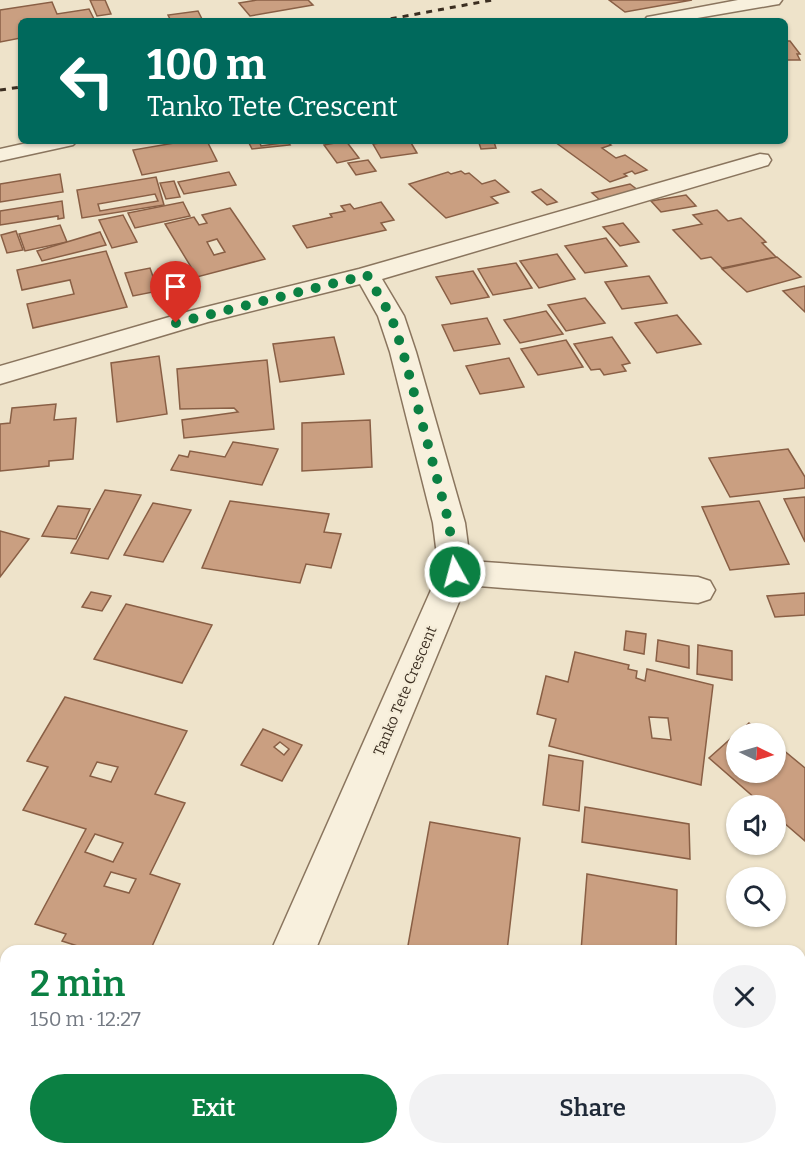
<!DOCTYPE html>
<meta charset="utf-8">
<style>
body{margin:0;font-family:Bitter,serif;background:#f2f2f3;color:#1f2937;height:100vh;display:flex;flex-direction:column;font-size:22px;white-space:nowrap}
*{box-sizing:border-box;margin:0}
p{font-size:20px;color:#747a83}
.icon{flex:none;width:33px;height:33px;fill:none;stroke:currentColor;stroke-width:2;stroke-linecap:round;stroke-linejoin:round}
.map{position:relative;flex:1;overflow:hidden}
.drawer{position:absolute;left:0px;top:945px;width:806px;height:210px;display:flex;flex-direction:column;background:#fff;border-radius:18px 18px 0 0;box-shadow:0 2px 4px #0004}
.drawer>*{flex:none}
.top-card{position:absolute;left:18px;top:18px;width:770px;height:126px;border-radius:9px;box-shadow:0 2px 4px #0004;background:#00695c;color:#fff;overflow:hidden}
.needle{width:39px;rotate:95deg}
.tools{position:absolute;left:726px;top:723px;display:grid;gap:12px}
.tools a{display:grid;place-items:center;width:60px;height:60px;border-radius:50%;background:#fff;box-shadow:0 2px 4px #0004;font-size:30px}
.pin{position:absolute;display:grid;place-items:center;width:51px;height:51px;color:#fff;margin:-62px -26px;border-radius:50% 50% 50% 0;rotate:-45deg;box-shadow:0 0 6px #0007}
.pin .icon{rotate:45deg}
.me{position:absolute;width:66px;margin:-33px;rotate:353deg;stroke-linejoin:round;filter:drop-shadow(0 0 4px #0008)}
.turn{display:flex;align-items:center;gap:21px;height:126px;padding:0 30px;font-size:27px}
.turn .icon{width:78px;height:78px;stroke-width:2.5}
.turn b{display:block;font-size:42px;line-height:51px}
.round{display:grid;place-items:center;flex:none;width:63px;height:63px;border-radius:32px;background:#f2f2f3}
.summary{display:flex;align-items:center;justify-content:space-between;height:102px;padding:0 30px}
h1{font-size:36px;font-weight:600;line-height:45px;color:#0b8043}
.action{display:flex;gap:12px;margin-top:auto;padding:12px 30px}
.action a{flex:1;height:69px;border-radius:36px;background:#0b8043;color:#fff;font-size:24px;font-weight:600;line-height:69px;text-align:center}
.action a+a{background:#f2f2f3;color:#1f2937}
.map>svg:first-child{display:block}
.building{fill:#ca9f81;stroke:#895f45;stroke-width:1.5;fill-rule:evenodd}
.lines{fill:none;stroke-linecap:round;stroke-linejoin:round}
.minor-casing{stroke:#8a755e;stroke-width:3}
.minor{fill:#f8f0dd;fill-rule:evenodd}
.rail{stroke:#3b2e21;stroke-width:3;stroke-dasharray:6 6;stroke-linecap:butt}
.route{stroke:#0b8043;stroke-width:10;stroke-dasharray:0 18}
.labels{text-anchor:middle;stroke-width:4.5;stroke-linejoin:round;paint-order:stroke}
.street-label{font-size:15px;fill:#3b2e21;stroke:#f5edd9}
</style>
<div class="map">
<svg width="805" height="1155" viewBox="0 0 805 1155">
<rect width="100%" height="100%" fill="#eee3ca"/>
<g class="building">
<path d="M90,0H105L111,14L97,16Z"/>
<path d="M257,0H308L313,5L250,16L239,3Z"/>
<path d="M609,0H692L625,12Z"/>
<path d="M52,2L57,14L89,9L95,21H21V38L0,42V10Z"/>
<path d="M198,11L202,19L171,21L168,15Z"/>
<path d="M784,41H790L800,54H797L800,60H784Z"/>
<path d="M186,141H207L217,161L142,175L133,150Z"/>
<path d="M248,141H272L260,143L261,146L295,141L288,142L290,145L252,149Z"/>
<path d="M346,141L359,158L337,163L324,145Z"/>
<path d="M393,141H410L417,153L381,158L373,144Z"/>
<path d="M558,141H605L611,145L602,148L616,158L625,155L647,170L635,174L632,171L624,174L627,176L610,182L555,142Z"/>
<path d="M494,142L496,148L481,149L479,143Z"/>
<path d="M368,160L376,171L356,175L348,163Z"/>
<path d="M461,171L465,174L469,173L482,184L495,180L509,192L491,197L498,203L446,218L409,184L448,172L451,174Z"/>
<path d="M229,172L236,185L184,194L178,182Z"/>
<path d="M60,174L63,192L0,202V184Z"/>
<path d="M156,177L164,205L82,218L77,190ZM155,194L158,201L100,211L98,204Z"/>
<path d="M174,181L180,197L166,199L160,183Z"/>
<path d="M630,184L639,191L601,201L592,193Z"/>
<path d="M541,189L557,202L547,205L532,192Z"/>
<path d="M686,195L696,206L661,212L651,201Z"/>
<path d="M62,201L64,218L58,219V216L0,225V211Z"/>
<path d="M183,202L190,216L135,228L128,213Z"/>
<path d="M381,202L394,220L381,223L386,230L307,248L293,226L332,217L330,214L345,211L341,206L350,204L354,209Z"/>
<path d="M230,208L265,259L197,277L165,224L194,217L199,225L207,223L202,215ZM217,239L225,252L214,255L207,242Z"/>
<path d="M717,210L728,221L741,218L766,242L762,243L776,257L722,268L711,257L701,259L673,230L702,224L693,215Z"/>
<path d="M123,215L137,242L112,248L99,220Z"/>
<path d="M623,223L639,242L620,246L603,227Z"/>
<path d="M60,225L67,242L25,251L19,234Z"/>
<path d="M16,231L23,250L7,253L1,235Z"/>
<path d="M100,232L106,245L42,261L37,251Z"/>
<path d="M606,238L627,266L585,273L565,246Z"/>
<path d="M106,251L127,307L33,328L27,304L74,294L70,280L22,290L17,270Z"/>
<path d="M557,254L575,279L539,288L520,261Z"/>
<path d="M777,257L801,277L747,292L722,269Z"/>
<path d="M516,263L532,288L493,295L478,269Z"/>
<path d="M150,268L158,291L133,296L125,273Z"/>
<path d="M473,271L489,297L451,304L436,277Z"/>
<path d="M649,276L667,303L622,309L605,282Z"/>
<path d="M805,286V312L783,291Z"/>
<path d="M585,298L605,323L566,331L548,305Z"/>
<path d="M546,311L563,334L520,343L504,320Z"/>
<path d="M677,315L701,344L657,353L635,323Z"/>
<path d="M487,318L500,344L454,351L442,325Z"/>
<path d="M334,337L344,374L280,382L273,344Z"/>
<path d="M612,337L630,363L622,365L626,371L604,375L600,369L591,370L574,344Z"/>
<path d="M566,340L583,367L538,375L521,349Z"/>
<path d="M159,356L167,414L117,422L111,363Z"/>
<path d="M509,358L524,387L480,394L466,366Z"/>
<path d="M267,360L274,429L184,438L182,420L238,412L234,408L180,409L177,369Z"/>
<path d="M56,404L54,420L76,418L73,459L49,461V466L0,471V424L10,423L12,408Z"/>
<path d="M370,420L372,467L302,471V423Z"/>
<path d="M233,442L278,449L262,485L171,470L179,455L188,457L190,451L225,457Z"/>
<path d="M788,449L805,477V488L730,497L709,458Z"/>
<path d="M105,490L141,495L108,559L71,553Z"/>
<path d="M805,497V542L784,499Z"/>
<path d="M230,501L329,514L324,532L341,534L331,568L306,564L300,583L202,568Z"/>
<path d="M759,501L789,564L730,570L702,507Z"/>
<path d="M153,503L191,510L163,562L124,555Z"/>
<path d="M58,506L90,509L76,539L42,536Z"/>
<path d="M0,531L29,539L0,577Z"/>
<path d="M91,592L111,596L102,611L82,607Z"/>
<path d="M805,593V615L775,617L767,596Z"/>
<path d="M126,604L212,625L182,683L94,659Z"/>
<path d="M626,631L646,634L644,654L624,650Z"/>
<path d="M658,640L689,646V668L656,661Z"/>
<path d="M698,645L732,651V680L697,674Z"/>
<path d="M575,652L629,665L628,669L637,671L636,678L645,681L647,669L713,685L701,785L549,746L556,719L537,714L546,676L568,682ZM649,717L668,718L671,740L652,738Z"/>
<path d="M65,697L187,731L155,794L185,803L150,874L180,884L150,951H93L62,941L66,934L35,924L86,829L23,810L48,767L27,761ZM97,762L118,767L111,782L90,776ZM95,834L123,843L113,862L85,852ZM111,872L136,879L129,893L104,886Z"/>
<path d="M749,723L762,734H737Z"/>
<path d="M263,729L302,745L282,781L241,765ZM280,742L289,749L284,755L274,747Z"/>
<path d="M736,734V772H776V744L805,768V841L776,816V806H764L709,758Z"/>
<path d="M549,755L583,761L579,811L543,805Z"/>
<path d="M585,807L689,824L690,859L582,842Z"/>
<path d="M430,822L520,838L507,951H407Z"/>
<path d="M587,874L677,890L676,951H581Z"/>
<path d="M6,1012V1149H93L90,1155H0V1023Z"/>
<path d="M367,1149H482L484,1155H350Z"/>
</g>
<g class="lines">
<g class="minor-casing">
<g id="minor">
<path d="M738,0H782L779,4L773,5L680,21H644L647,17L653,16Z"/>
<path d="M36,141H77L73,145L0,161V149Z"/>
<path d="M760,154L768,155L771,160L768,165L382,279L404,316L416,352L465,523L470,561L698,577L710,581L715,590L710,599L698,603L466,585L315,951H271L439,572L433,523L390,352L378,316L360,284L208,322L0,384V366L190,311L359,269Z"/>
<path d="M182,1149H231L229,1155H180Z"/>
</g>
</g>
<use href="#minor" class="minor"/>
<g class="rail">
<path d="M379,21L492,0"/>
<path d="M0,90L21,87"/>
</g>
</g>
<g class="lines">
<path class="route" d="M176,323L367,275L391,316L403,352L449,523L455,572"/>
</g>
<g class="labels">
<g class="street-label">
<text transform="translate(405 691) rotate(-67)" y="5">Tanko Tete Crescent</text>
</g>
</g>
</svg>
<div class="tools">
<a><svg class="needle" viewBox="-14 -14 28 28"><path d="M0-13l5 13h-10z" fill="#e53935"/><path d="M0 13l5-13h-10z" fill="#747a83"/></svg></a>
<a><svg class="icon" aria-label="sound" viewBox="0 0 24 24"><path d="M4 9h4l5-4v14l-5-4H4zM17 9q2 3 0 6"/></svg></a>
<a><svg class="icon" aria-label="search" viewBox="0 0 24 24"><circle cx="10" cy="10" r="6"/><path d="M15 15l6 6"/></svg></a>
</div>
<div class="pin" style="left:176px;top:323px;background:#d93025"><svg class="icon" aria-label="arrive" viewBox="0 0 24 24"><path d="M6 21V4h12l-3 4 3 4H6"/></svg></div>
<svg class="me" style="left:455px;top:572px" viewBox="-20 -20 40 40"><circle r="17" fill="#0b8043" stroke="#fff" stroke-width="3"/><path d="M0-11L8 9 0 5-8 9z" fill="#fff"/></svg>
<div class="top-card">
<div class="turn"><svg class="icon" aria-label="left" viewBox="0 0 24 24"><path d="M17 20v-9H6M10 6l-5 5 5 5"/></svg><div><b>100 m</b>Tanko Tete Crescent</div></div>
</div>
<section class="drawer">
<div class="summary"><div><h1>2 min</h1><p>150 m · 12:27</p></div><a class="round"><svg class="icon" aria-label="close" viewBox="0 0 24 24"><path d="M6 6l12 12M18 6L6 18"/></svg></a></div>
<div class="action"><a>Exit</a><a>Share</a></div>
</section>
</div>
